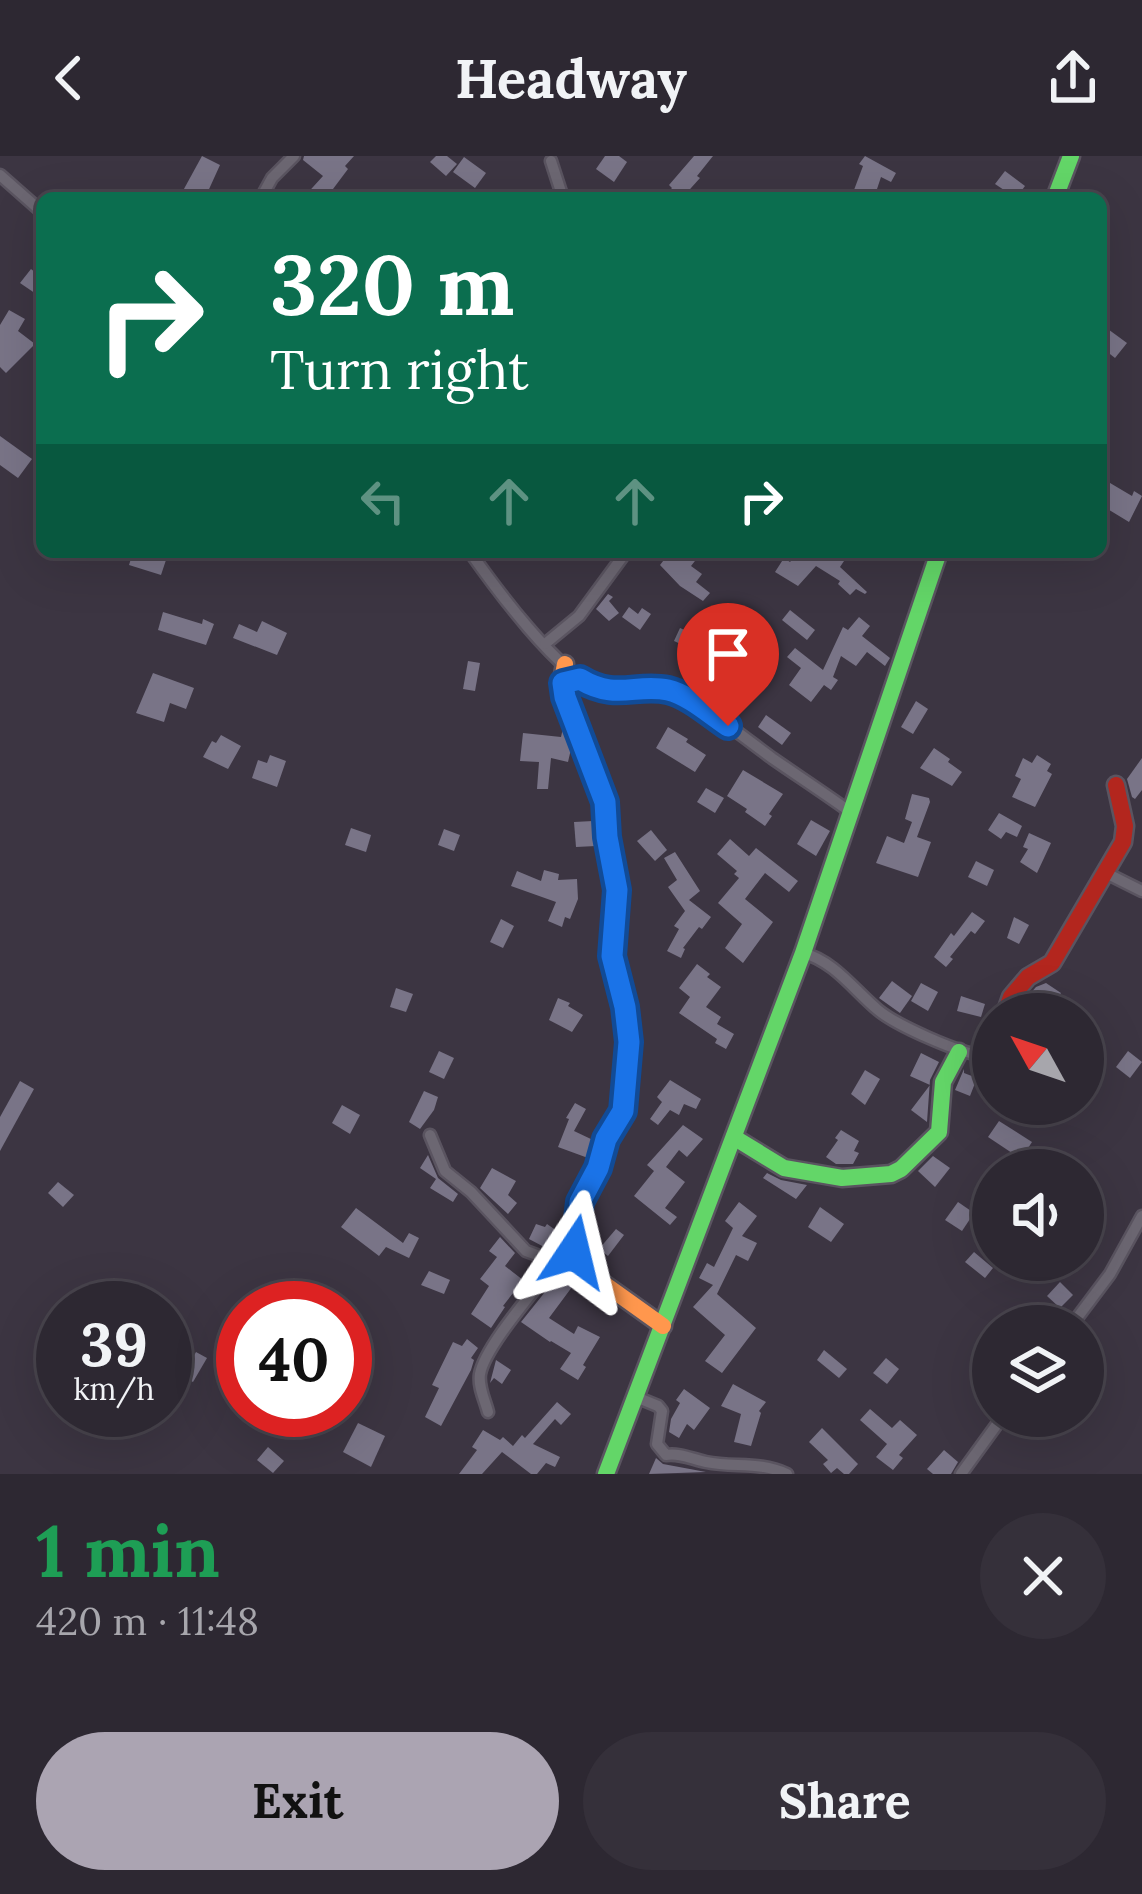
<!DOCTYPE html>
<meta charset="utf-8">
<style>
body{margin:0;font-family:Lora,serif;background:#35303a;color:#f1f3f6;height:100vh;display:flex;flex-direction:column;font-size:45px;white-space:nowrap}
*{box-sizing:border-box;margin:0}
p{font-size:39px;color:#a7a6ac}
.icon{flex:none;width:66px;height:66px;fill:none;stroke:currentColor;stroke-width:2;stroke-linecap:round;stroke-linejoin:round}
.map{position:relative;height:1318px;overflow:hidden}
.panel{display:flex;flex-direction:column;background:#2d2832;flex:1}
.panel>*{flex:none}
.top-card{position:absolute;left:36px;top:36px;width:1071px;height:366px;border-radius:18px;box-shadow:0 12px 48px #0002,0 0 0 3px #48444d;background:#0b6e4f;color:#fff;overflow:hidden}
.needle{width:78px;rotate:310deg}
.buttons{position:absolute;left:972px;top:837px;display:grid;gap:24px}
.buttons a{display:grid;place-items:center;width:132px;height:132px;border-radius:50%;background:#2d2832;box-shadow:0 12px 48px #0002,0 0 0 3px #48444d;font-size:60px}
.speed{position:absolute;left:36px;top:1125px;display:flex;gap:24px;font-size:60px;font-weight:700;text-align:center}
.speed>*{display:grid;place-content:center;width:156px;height:156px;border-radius:50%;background:#2d2832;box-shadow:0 12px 48px #0002,0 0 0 3px #48444d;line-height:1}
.speed small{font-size:30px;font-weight:400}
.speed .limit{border:18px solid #d22;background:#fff;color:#111}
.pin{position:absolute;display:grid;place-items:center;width:102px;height:102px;color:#fff;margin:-123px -51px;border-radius:50% 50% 50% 0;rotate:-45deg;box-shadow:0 0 12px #0007}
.pin .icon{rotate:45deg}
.me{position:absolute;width:132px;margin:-66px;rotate:10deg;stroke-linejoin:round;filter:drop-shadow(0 0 9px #0008)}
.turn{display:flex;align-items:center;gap:42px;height:252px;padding:0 36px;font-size:54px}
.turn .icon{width:156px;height:156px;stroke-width:2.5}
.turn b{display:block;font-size:84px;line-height:102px}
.lanes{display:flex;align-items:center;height:114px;padding:0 36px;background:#0003;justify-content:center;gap:60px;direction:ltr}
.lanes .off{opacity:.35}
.round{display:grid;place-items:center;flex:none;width:126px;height:126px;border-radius:63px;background:#35303a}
.head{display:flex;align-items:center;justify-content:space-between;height:204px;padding:0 36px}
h1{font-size:72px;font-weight:700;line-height:90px;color:#1e9e55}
.action{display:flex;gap:24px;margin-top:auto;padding:24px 36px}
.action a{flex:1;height:138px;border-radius:72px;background:#aba4b2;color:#111;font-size:48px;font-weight:700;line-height:138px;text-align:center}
.action a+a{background:#35303a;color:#f1f3f6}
header{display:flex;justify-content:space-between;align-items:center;height:156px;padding:0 36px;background:#2d2832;font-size:54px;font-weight:700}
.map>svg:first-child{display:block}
.building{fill:#797487}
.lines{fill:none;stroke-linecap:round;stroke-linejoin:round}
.street-casing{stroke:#5a5460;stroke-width:15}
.fast-casing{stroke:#5a5460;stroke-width:21}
.slow-casing{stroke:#5a5460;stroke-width:21}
.jam-casing{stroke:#5a5460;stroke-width:21}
.street{stroke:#6c6772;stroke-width:10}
.fast{stroke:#63d668;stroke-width:16}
.slow{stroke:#ff974d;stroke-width:16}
.jam{stroke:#b3261e;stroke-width:16}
.route-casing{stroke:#114b97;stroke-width:30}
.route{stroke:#1a73e8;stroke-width:21}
</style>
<header><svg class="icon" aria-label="back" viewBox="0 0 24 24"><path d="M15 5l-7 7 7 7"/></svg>Headway<svg class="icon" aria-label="share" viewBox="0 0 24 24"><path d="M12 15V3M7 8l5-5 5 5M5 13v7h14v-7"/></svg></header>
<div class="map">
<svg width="1142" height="1318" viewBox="0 0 1142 1318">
<rect width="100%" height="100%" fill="#3c3542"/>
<g class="building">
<path d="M202,0L220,9L205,42H179Z"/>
<path d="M304,0H354L345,10L348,13L333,33L343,42H303L323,20L303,4Z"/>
<path d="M436,0H447L457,8L446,20L430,6Z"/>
<path d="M605,0H619L627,6L614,26L596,13Z"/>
<path d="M694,0H713L697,20L700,22L682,42H663L672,32L669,29Z"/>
<path d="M865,0L896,17L891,26L881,21L874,42H851L863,10L859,8Z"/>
<path d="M464,1L486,17L475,32L453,16Z"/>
<path d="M1005,15L1025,30L1016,42L995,28Z"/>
<path d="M31,113L42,122V142L20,127Z"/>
<path d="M9,154L25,163L18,175L35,188L6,217L0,211V169Z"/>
<path d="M1101,168L1127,187L1115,202L1101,191Z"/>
<path d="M0,280L32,303L18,322L0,309Z"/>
<path d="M1105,324L1132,340L1134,335L1142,340L1129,366L1101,349V332Z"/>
<path d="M133,396L168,398L161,419L129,409Z"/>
<path d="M670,396H702L691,410L702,418L696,426L710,437L703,445L680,430L660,409Z"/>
<path d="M799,396H850L840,411L867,436L865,438L856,433L850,439L838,428L840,425L816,410L798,430L775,416L784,402L790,406Z"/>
<path d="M608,438L613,441L609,445L619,457L609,465L596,453Z"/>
<path d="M629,451L638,458L642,452L651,458L640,474L622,461Z"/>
<path d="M790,454L815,474L807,484L782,464Z"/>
<path d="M163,456L202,468L203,463L214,468L206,489L158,474Z"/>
<path d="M859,461L870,470L862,480L890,502L885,510L867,496L856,510L841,500L833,521L838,524L831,534L824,529L811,546L789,529L801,512L787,501L795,492L823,514L843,471L848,474Z"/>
<path d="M262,465L287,477L277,499L233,482L239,468L257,476Z"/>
<path d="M680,472L707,484L700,497L674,485Z"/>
<path d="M745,493L768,511L747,537L744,534L729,554L710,539Z"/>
<path d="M468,505L480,507L475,535L463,533Z"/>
<path d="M153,517L194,532L186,553L170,547L164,566L136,557Z"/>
<path d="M916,545L928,553L913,578L901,571Z"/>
<path d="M766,559L791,577L782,589L758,571Z"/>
<path d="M668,571L688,583L686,586L706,599L695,616L656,592Z"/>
<path d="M563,572L571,593L568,606L551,602L548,633H537L539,606L520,605L523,577L561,581Z"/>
<path d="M221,579L241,590L228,613L203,601L212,585L216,587Z"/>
<path d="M934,592L950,603L948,606L962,616L952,630L920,612Z"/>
<path d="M270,599L286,605L277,631L252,622L258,604L267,607Z"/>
<path d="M1037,599L1051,608L1047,615L1052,618L1035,651L1012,641L1021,623L1015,620L1023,602L1032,607Z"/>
<path d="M1142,602V634L1135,643L1132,641L1127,623Z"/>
<path d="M743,614L783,638L769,658L772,660L765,670L745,656L747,653L727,640Z"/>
<path d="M706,632L724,642L715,657L697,646Z"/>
<path d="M912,638L929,642L930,646L917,681L931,686L918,721L876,707L887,680L904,687L912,666L905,663Z"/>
<path d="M999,657L1022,670L1017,681L1006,676L1001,683L988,674Z"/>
<path d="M811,664L830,675L816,700L797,688Z"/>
<path d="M593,665L596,690L576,691L574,666Z"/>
<path d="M351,672L371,679L366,696L345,689Z"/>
<path d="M444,673L460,679L454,695L438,689Z"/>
<path d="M651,674L667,694L655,705L637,685Z"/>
<path d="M1029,677L1051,687L1037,717L1020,706L1028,693L1023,691Z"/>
<path d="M730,683L749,700L756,692L798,725L789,736L765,717L745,743L773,766L743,807L725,792L742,768L718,747L739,722L734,718L737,715L717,698Z"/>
<path d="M675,696L700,735L689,744L711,761L702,773L699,771L683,792L685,793L681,802L667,795L679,773L674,770L685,755L668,731L677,724L664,702Z"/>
<path d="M976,705L994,714L987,730L968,721Z"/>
<path d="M544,714L559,718L558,724L577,723L578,743L570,763L565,761L562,771L548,765L556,746L511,730L517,715L541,725Z"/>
<path d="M972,756L985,765L975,778L971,775L950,801L953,803L946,811L934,801L951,777L954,780Z"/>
<path d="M1014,761L1029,769L1019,788L1007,782Z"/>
<path d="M501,763L514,770L503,792L490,786Z"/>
<path d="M697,808L710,818L707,821L721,831L706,851L721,861L717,868L734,878L726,893L715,887L717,883L679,857L690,841L679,832Z"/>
<path d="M892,825L912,840L900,857L879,842Z"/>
<path d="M921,827L938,836L928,855L911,845Z"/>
<path d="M1046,827L1061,837L1056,845L1062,849L1057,858H1019L1022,847L1036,831Z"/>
<path d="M396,832L413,838L406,856L390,851Z"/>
<path d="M961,840L985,848L981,861L957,855Z"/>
<path d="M558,842L570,847L568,850L583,859L572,876L549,864Z"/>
<path d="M439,895L454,902L444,923L429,916Z"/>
<path d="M1128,895L1142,906L1130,922L1116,911Z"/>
<path d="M921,897L939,906L930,924L927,966L911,954L930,929L910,920Z"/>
<path d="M964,913V917L977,922L970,940L955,934Z"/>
<path d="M865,914L880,923L865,949L851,938Z"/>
<path d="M670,924L701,943L696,953L684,948L679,959L670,954L658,969L650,963L662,946L657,941Z"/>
<path d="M20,925L34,933L0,995V961Z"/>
<path d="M424,935L438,941L434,954L420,973L409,966Z"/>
<path d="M575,947L586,953L574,975L593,984L588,1002L558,991L569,963L566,962Z"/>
<path d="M342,949L360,959L350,978L332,967Z"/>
<path d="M999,965L1032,986L1021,1003L988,981Z"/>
<path d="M683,969L703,983L687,1001L679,994L666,1011L685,1026L665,1052L677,1061L670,1069L634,1040L654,1015L647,1009Z"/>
<path d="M841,974L859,985L854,995L859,997L853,1008H836L826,1001L838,984L835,982Z"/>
<path d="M428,999L438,1022L458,1038L453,1046L430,1032L436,1023L420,1012Z"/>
<path d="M933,1000L950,1012L935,1031L918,1015Z"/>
<path d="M492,1012L516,1025L508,1039L517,1047L508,1058L480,1032Z"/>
<path d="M767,1017L781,1024L807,1029L796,1043L763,1022Z"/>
<path d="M58,1026L74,1039L63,1051L48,1037Z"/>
<path d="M739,1046L757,1060L742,1080L757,1087L748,1105L736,1099L717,1138L756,1172L722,1217L705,1205L725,1179L693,1151L713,1129L699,1122L707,1107L714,1111L733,1072L725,1065Z"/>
<path d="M958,1046L974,1057L962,1075L945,1064Z"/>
<path d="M820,1051L844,1068L831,1086L808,1071Z"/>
<path d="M356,1052L403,1087L409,1077L419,1082L409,1102L386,1091L379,1100L341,1071Z"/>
<path d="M536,1068L545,1071L547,1068L557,1075L546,1092L529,1083Z"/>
<path d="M616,1073L624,1079L608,1100L599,1093Z"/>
<path d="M500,1081L515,1097L505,1110L523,1124L503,1150L505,1151L491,1172L471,1158L489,1130L480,1123L497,1101L489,1095Z"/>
<path d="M974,1096L993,1112L985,1122L965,1106Z"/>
<path d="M429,1115L450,1124L444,1138L421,1129Z"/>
<path d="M561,1116L565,1118L561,1123L572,1131L549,1162L574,1178L578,1170L600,1181L583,1209L586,1211L578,1224L560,1213L571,1197L551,1185L550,1186L521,1166Z"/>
<path d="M1060,1126L1073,1139L1060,1152L1047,1140Z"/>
<path d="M467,1183L478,1192L471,1202L474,1204L471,1214L441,1270L425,1261L439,1232L432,1229L453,1186L462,1190Z"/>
<path d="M232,1191L241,1197L236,1205L243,1211V1226L221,1209Z"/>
<path d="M824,1194L847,1213L839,1222L817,1204Z"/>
<path d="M196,1196L207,1202L193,1226L182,1220Z"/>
<path d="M886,1202L899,1213L887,1228L873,1217Z"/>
<path d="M496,1204L511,1214L502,1228L494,1222L490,1227Z"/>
<path d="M733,1228L766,1246L759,1255L761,1257L751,1290L734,1286L741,1258L721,1250Z"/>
<path d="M684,1233L710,1252L694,1274L687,1268L679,1282L669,1276L671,1263L680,1247L676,1244Z"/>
<path d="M557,1246L571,1258L561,1269L555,1263L533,1288L560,1301L555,1311L546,1307L537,1318H531L502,1296L482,1318H459L477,1294L472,1291L483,1274L500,1284L503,1281L513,1290L522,1279L525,1282Z"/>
<path d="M870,1253L892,1272L900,1264L917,1279L899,1299L903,1302L893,1314L876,1301L887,1288L860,1264Z"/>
<path d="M358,1267L385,1280L371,1311L343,1296Z"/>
<path d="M822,1272L858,1308L849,1318H844L837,1312L831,1317L823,1308L828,1304L809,1286Z"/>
<path d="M268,1291L284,1305L273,1317L257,1304Z"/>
<path d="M944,1294L958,1306L951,1318H933L927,1313Z"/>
<path d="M656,1302L663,1308L706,1316L649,1318Z"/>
</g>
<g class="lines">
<g class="street-casing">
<g id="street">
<path d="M551,5L563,42"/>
<path d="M0,19L42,56"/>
<path d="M261,42L272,22L294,0"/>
<path d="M470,396C494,430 559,519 597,531C624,539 655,526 680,539C713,556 742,580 772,602C798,620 824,637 849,655"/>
<path d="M545,488L579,460L626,396"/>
<path d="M1106,717L1142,735"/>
<path d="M803,797C834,805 854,834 878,854C896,869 960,898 982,899L993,882"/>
<path d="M430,979L445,1015L471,1036L526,1095L556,1106H578"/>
<path d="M1071,1170L1110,1118L1142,1060"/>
<path d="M636,1241L658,1250L662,1255L657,1288L666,1299C681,1297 691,1303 706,1306C735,1312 758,1305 787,1318"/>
<path d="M488,1256C485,1244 478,1231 480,1218C485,1190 537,1132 556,1106"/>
<path d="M961,1318L1003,1260"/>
</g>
</g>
<g class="fast-casing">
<g id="fast">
<path d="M1055,42L1071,0"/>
<path d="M735,982L784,1012L842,1022L891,1018L901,1013L939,976L943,926L959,896"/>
<path d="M606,1318L803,797L939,396"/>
</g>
</g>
<g class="slow-casing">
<path id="slow" d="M565,508L562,524L565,541L605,646L607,681L617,733L612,800L625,851L629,886L623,955L606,983L598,1012L580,1046L574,1096L578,1106L593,1120L663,1170"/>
</g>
<g class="jam-casing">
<path id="jam" d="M1005,858L1011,841L1028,821L1052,807L1123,686L1125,670L1116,629"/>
</g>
<use href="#street" class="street"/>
<use href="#fast" class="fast"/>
<use href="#slow" class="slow"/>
<use href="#jam" class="jam"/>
</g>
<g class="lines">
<g class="route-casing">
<path id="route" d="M574,1096L580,1046L598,1012L606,983L623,955L629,886L625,851L612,800L617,734L607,681L605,646L565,541L563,527L580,523C616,545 636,527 668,534C689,539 710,558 728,570"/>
</g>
<use href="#route" class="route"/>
</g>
</svg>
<div class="buttons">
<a><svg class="needle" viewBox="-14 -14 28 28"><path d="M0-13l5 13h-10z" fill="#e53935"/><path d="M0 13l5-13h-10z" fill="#a7a6ac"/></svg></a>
<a><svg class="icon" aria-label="sound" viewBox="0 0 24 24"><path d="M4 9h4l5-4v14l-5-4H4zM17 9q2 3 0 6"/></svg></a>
<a><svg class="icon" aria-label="layers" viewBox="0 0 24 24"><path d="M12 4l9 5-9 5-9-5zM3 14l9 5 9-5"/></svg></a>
</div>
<div class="speed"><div>39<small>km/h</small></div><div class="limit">40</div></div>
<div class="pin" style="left:728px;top:570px;background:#d93025"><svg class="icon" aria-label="arrive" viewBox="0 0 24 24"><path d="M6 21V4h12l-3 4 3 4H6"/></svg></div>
<svg class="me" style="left:574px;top:1096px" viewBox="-20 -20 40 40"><path d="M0-17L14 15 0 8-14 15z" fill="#1a73e8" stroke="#fff" stroke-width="4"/></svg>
<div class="top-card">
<div class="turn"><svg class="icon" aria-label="right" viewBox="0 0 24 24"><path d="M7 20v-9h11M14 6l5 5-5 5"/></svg><div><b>320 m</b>Turn right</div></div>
<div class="lanes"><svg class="icon off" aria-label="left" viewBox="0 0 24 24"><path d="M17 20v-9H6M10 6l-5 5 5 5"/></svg><svg class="icon off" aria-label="ahead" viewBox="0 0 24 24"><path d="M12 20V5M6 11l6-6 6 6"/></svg><svg class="icon off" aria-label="ahead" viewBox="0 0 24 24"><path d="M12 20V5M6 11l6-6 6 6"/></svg><svg class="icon" aria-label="right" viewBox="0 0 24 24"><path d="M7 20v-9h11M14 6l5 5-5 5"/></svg></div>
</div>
</div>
<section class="panel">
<div class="head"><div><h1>1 min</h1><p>420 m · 11:48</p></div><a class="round"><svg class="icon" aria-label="close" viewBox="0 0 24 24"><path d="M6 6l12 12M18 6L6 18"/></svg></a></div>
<div class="action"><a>Exit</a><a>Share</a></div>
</section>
